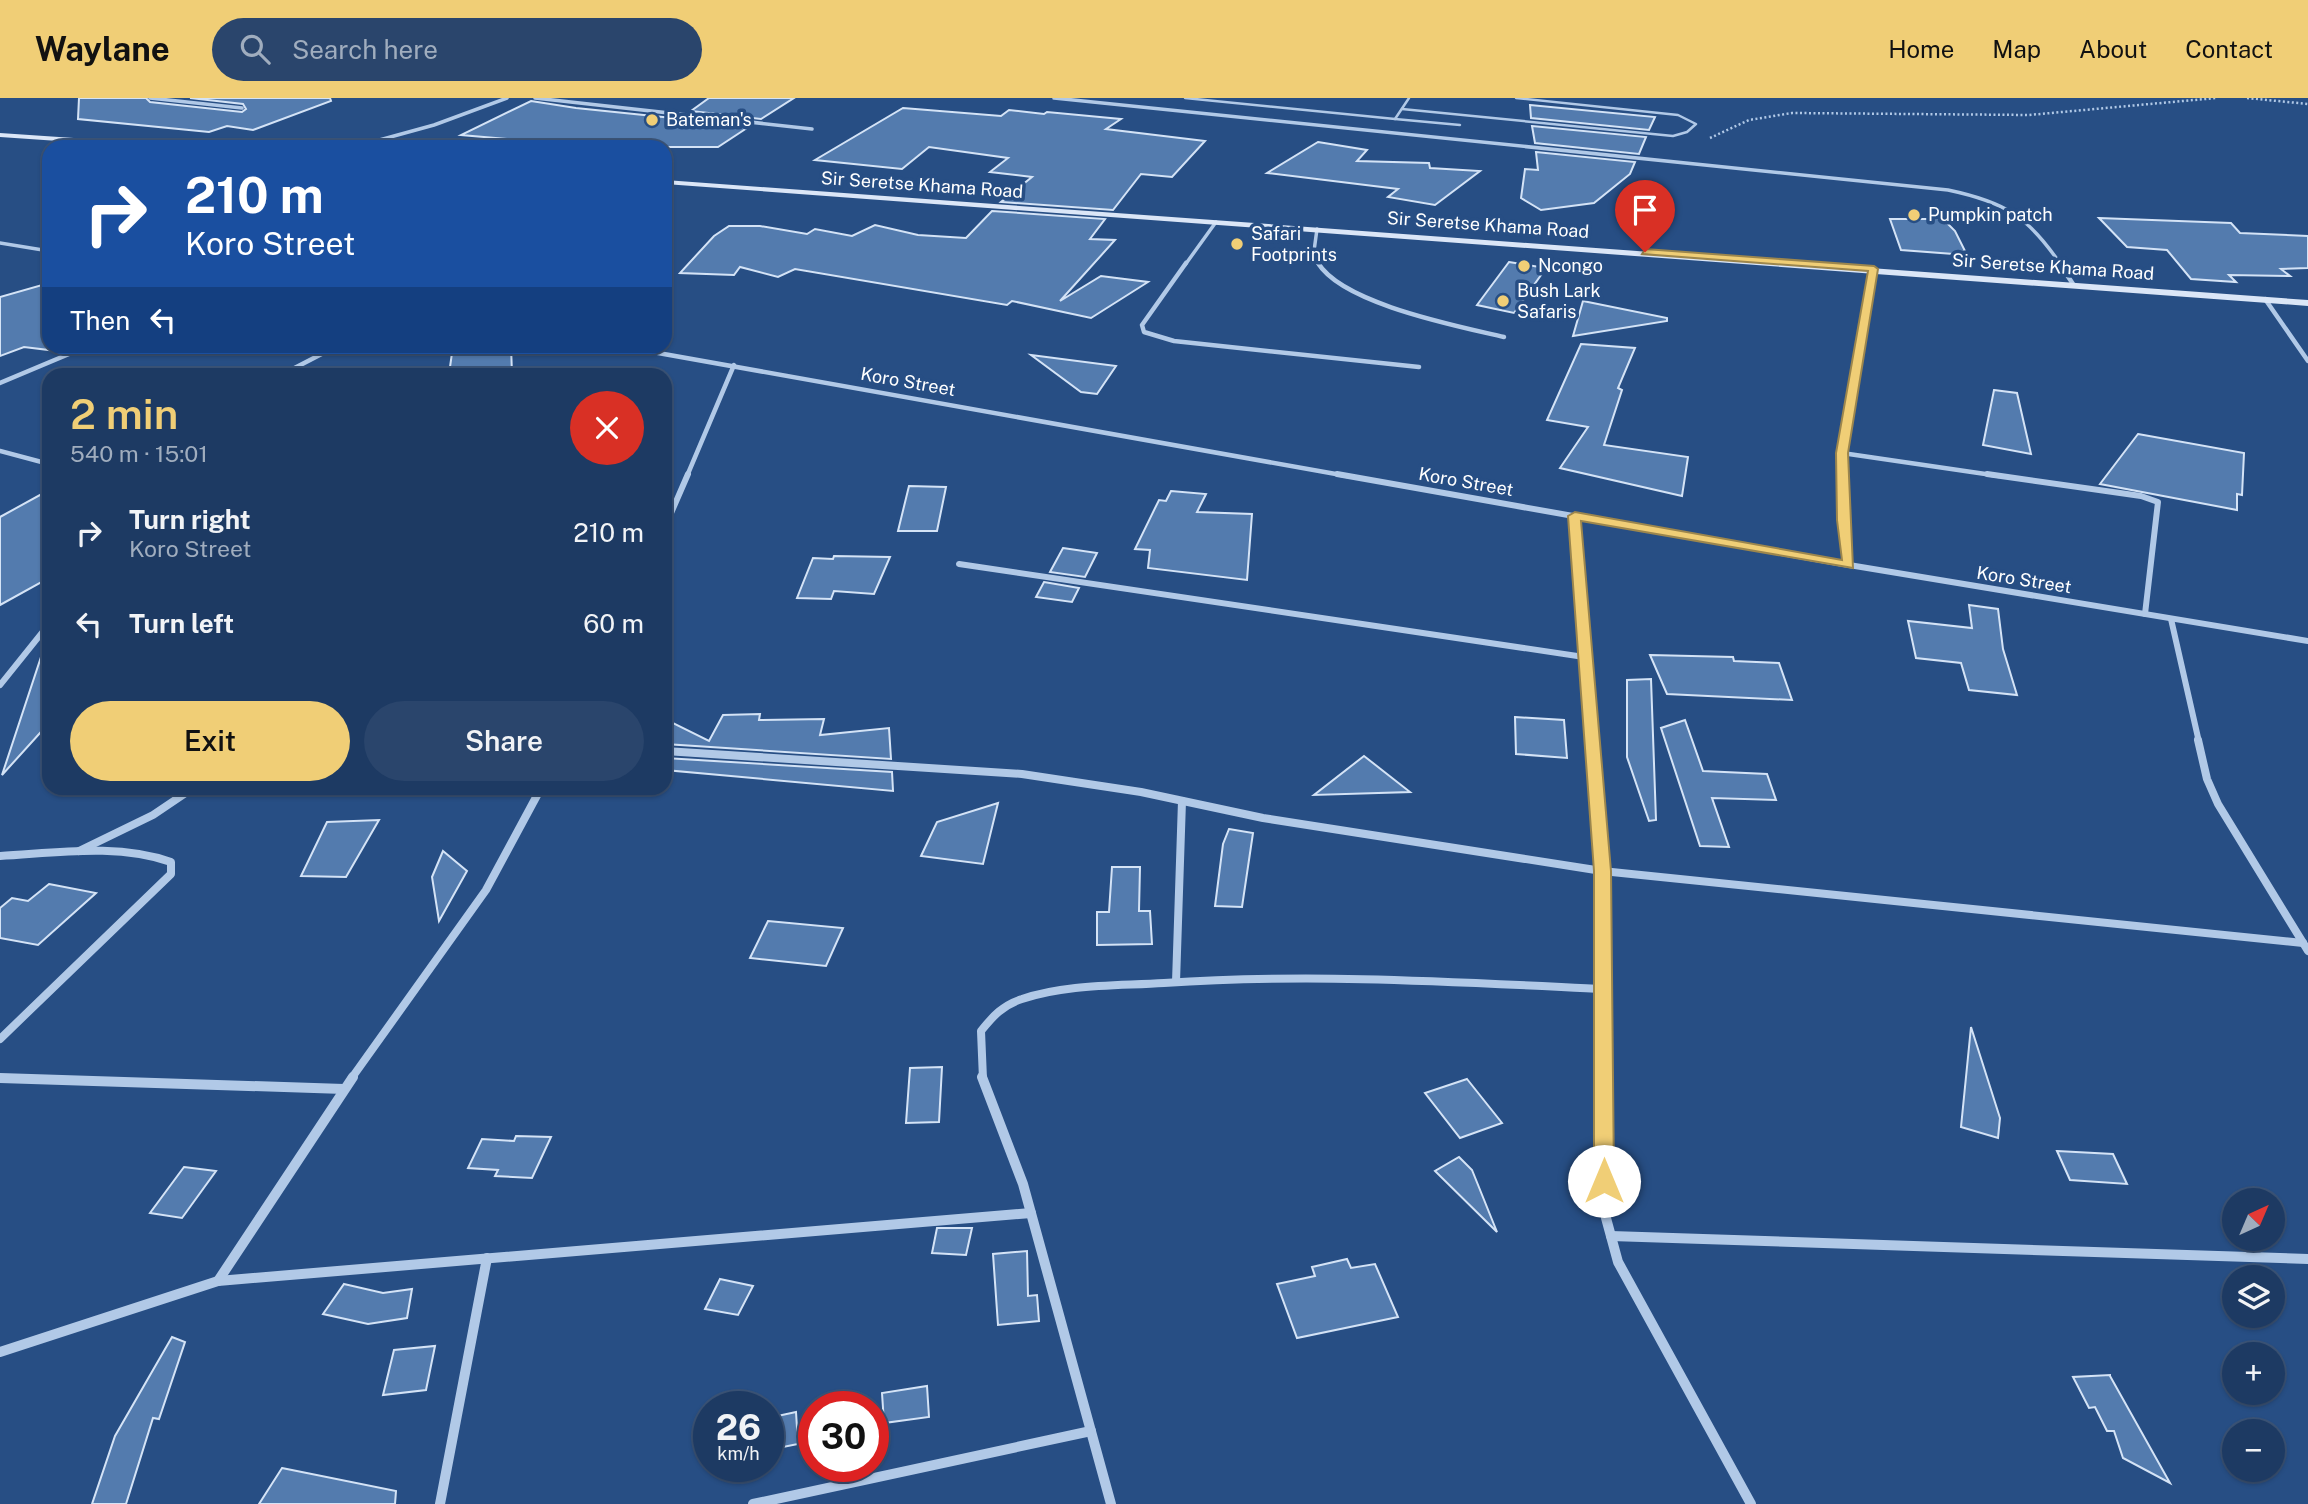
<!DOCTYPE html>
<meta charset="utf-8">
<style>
body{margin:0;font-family:"Public Sans",sans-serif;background:#2a456c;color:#f1f3f6;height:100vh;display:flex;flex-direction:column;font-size:26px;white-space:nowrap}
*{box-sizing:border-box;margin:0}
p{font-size:23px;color:#a0adbe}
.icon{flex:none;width:38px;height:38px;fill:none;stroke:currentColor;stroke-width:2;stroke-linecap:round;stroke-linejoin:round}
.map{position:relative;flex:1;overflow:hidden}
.sheet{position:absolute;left:42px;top:270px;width:630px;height:427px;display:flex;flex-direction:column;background:#1d3a63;border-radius:21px;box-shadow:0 2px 5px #0004,0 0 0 2px #3b5478}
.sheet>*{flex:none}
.guide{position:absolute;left:42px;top:42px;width:630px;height:214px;border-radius:21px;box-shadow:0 2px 5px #0004,0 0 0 2px #3b5478;background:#1a4fa0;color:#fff;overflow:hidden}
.needle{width:46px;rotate:44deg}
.buttons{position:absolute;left:2222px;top:1090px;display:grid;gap:14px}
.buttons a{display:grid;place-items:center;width:63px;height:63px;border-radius:50%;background:#1d3a63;box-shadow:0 2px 5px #0004,0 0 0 2px #3b5478;font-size:35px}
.speed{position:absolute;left:693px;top:1293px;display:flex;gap:14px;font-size:35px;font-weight:700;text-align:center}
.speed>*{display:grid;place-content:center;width:91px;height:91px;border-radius:50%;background:#1d3a63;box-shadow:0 2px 5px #0004,0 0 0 2px #3b5478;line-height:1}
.speed small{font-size:18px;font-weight:400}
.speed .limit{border:10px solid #d22;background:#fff;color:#111}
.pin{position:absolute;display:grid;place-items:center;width:60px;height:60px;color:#fff;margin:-72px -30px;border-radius:50% 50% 50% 0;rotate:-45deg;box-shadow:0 0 7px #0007}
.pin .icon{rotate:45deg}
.me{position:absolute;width:77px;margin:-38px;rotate:0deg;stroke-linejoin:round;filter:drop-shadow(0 0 5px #0008)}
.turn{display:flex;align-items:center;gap:24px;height:147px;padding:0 28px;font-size:32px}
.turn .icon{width:91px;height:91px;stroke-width:2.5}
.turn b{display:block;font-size:49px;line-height:60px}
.then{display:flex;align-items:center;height:66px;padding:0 28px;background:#0003;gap:14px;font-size:26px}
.round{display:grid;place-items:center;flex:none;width:74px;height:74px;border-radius:37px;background:#2a456c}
.head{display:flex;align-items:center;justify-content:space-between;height:119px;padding:0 28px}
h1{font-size:42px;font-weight:600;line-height:52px;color:#f0ce76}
.action{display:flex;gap:14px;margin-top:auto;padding:14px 28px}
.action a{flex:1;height:80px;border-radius:42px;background:#f0ce76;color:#111;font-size:28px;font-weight:600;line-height:80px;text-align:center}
.action a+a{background:#2a456c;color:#f1f3f6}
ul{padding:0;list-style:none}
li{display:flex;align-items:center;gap:21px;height:91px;padding:0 28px}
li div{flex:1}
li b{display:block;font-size:26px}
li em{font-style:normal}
header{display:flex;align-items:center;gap:42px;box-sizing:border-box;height:98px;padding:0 35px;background:#f0ce76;color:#111}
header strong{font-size:33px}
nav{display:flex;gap:38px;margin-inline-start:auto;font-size:24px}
.search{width:490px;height:63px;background:#2a456c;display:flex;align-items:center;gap:18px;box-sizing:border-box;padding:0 24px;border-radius:38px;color:#a0adbe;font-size:26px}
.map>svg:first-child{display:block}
.building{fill:#537bae;stroke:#d4e3f6;stroke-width:2}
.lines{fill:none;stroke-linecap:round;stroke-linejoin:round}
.path{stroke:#b1c9e7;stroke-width:2.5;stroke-dasharray:2 2.5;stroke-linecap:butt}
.lane{stroke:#b1c9e7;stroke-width:2.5}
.street-far4{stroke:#b1c9e7;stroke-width:3.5}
.street-far3{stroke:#b1c9e7;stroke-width:4.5}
.street-far2{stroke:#b1c9e7;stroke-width:6}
.street-far1{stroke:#b1c9e7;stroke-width:8}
.street{stroke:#b1c9e7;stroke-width:10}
.secondary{fill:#dbe6f7;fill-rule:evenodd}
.route{fill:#f0ce76;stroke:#9c864d;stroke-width:2}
.poi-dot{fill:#f0ce76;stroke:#274e84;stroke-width:2.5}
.labels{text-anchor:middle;stroke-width:7;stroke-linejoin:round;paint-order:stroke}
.far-poi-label{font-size:18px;fill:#fff;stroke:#274e84;text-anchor:start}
.far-street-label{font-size:18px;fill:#fff;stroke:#274e84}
</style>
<header>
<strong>Waylane</strong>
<div class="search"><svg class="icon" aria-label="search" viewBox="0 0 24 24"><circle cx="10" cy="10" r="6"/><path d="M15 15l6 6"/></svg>Search here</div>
<nav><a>Home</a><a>Map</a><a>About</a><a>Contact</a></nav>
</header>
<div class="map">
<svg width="2308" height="1406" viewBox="0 0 2308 1406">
<rect width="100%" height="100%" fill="#274e84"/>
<g class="building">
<path d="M79,0H146L150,4L242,14L246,11L243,6L190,0H330L331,3L253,32L227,28L209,34L78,21Z"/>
<path d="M709,0H794L761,21L691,13Z"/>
<path d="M531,3L576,10L750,28L718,49H596L461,37Z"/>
<path d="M1530,7L1655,19L1649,32L1531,20Z"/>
<path d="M903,10L1001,18L1009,12L1044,16L1047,14L1121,21L1106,31L1205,43L1172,79L1141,76L1113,112L1001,104L1032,79L990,74L1008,60L929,49L902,71L815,62Z"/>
<path d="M1532,28L1646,39L1639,56L1535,45Z"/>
<path d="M1318,44L1367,52L1357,63L1429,65L1430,70L1480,73L1435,107L1388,99L1398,91L1267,75Z"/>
<path d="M1536,54L1635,64L1630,76L1594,105L1541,112L1521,100L1525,71L1538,72Z"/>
<path d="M992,113L1105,121L1090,141L1115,142L1060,203L1101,178L1148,184L1091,220L1012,203L1007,207L795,171L778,179L740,169L734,177L680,175L714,138L729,128H760L807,136L815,131L852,138L875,127L918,137L966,140Z"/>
<path d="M2099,120L2231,125L2240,135L2308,138V170L2281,171L2290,178L2229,177L2236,184L2191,181L2167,152L2127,149Z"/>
<path d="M1890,121H1943L1955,133L1967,157L1901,152Z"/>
<path d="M1509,164L1546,170L1514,215L1477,207Z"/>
<path d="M49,185V252L24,249L0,258V199Z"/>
<path d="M1583,203L1667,220V223L1573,238Z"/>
<path d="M1581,246L1635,250L1618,290L1622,292L1604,347L1688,359L1682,398L1560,370L1588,329L1547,322Z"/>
<path d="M453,248H511L512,276H449Z"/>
<path d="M1031,257L1116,268L1097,296L1081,294Z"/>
<path d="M1994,292L2017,295L2031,356L1983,347Z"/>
<path d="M2138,336L2244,355L2242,397L2237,396V412L2100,386Z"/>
<path d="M909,388L946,389L937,433H898Z"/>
<path d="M49,392V480L0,507V419Z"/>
<path d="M1171,393L1206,396L1197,414L1252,416L1247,482L1148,470L1150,452L1135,451L1159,402L1166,403Z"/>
<path d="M1063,450L1097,455L1085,479L1050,474Z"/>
<path d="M834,458L890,459L874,496L834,493L831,501L797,500L813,460L833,461Z"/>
<path d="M1044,484L1079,490L1072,504L1036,499Z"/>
<path d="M1969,507L1998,511L2003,551L2017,597L1969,592L1961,565L1916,560L1908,523L1972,530Z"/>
<path d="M44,550L49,551V625L2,677Z"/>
<path d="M1650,557L1733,559L1734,563L1779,565L1792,602L1667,596Z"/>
<path d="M1651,581L1656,722L1649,723L1627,659V582Z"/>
<path d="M760,616L759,622L824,621L820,637L889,630L891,661L665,646V621L709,643L723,617Z"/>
<path d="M1515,619L1564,622L1567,660L1516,656Z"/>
<path d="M1685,622L1703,673L1767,676L1776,702L1712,700L1729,749L1700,748L1661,630Z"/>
<path d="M1364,658L1410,694L1314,697Z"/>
<path d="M665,660L892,674L893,693L665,672Z"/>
<path d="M998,705L983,766L921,758L937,724Z"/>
<path d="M379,722L346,779L301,778L327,724Z"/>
<path d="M1229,731L1253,735L1242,809L1215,808L1223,746Z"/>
<path d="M443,753L467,773L439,823L432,779Z"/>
<path d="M1112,769H1140L1139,813H1150L1152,846L1097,847V814H1109Z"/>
<path d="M49,786L96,795L38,847L0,840V810L12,800L28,803Z"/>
<path d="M768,823L843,830L826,868L750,860Z"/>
<path d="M1971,929L2000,1020L1998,1040L1961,1029Z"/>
<path d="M942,969L939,1024L906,1025L910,970Z"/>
<path d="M1467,981L1502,1025L1460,1040L1425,995Z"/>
<path d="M516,1038L551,1039L532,1080L495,1078L498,1072L468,1070L482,1041L514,1043Z"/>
<path d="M2057,1053L2113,1056L2127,1086L2070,1082Z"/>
<path d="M1459,1059L1472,1072L1497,1134L1435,1073Z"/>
<path d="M184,1069L216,1073L182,1120L150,1115Z"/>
<path d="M937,1130H972L966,1157L932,1155Z"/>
<path d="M1027,1153L1028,1198L1037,1197L1039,1223L998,1227L993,1156Z"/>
<path d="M1347,1161L1351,1170L1375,1166L1398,1219L1297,1240L1277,1186L1315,1178L1312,1169Z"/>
<path d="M720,1181L753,1188L738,1217L705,1211Z"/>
<path d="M344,1186L383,1195L412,1191L407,1220L368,1226L323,1216Z"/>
<path d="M172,1239L185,1244L159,1321L153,1320L126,1406H92L115,1338Z"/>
<path d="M435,1248L426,1292L383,1297L394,1252Z"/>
<path d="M2110,1277V1278L2170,1385L2123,1360L2114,1333H2107L2095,1309L2089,1310L2073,1279Z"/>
<path d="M927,1288L929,1319L884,1325L882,1295Z"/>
<path d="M796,1314L798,1346L768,1352V1320Z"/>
<path d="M282,1370L396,1393L395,1406H259Z"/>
</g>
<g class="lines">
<g class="path">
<path d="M2247,0L2308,6"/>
<path d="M1710,40L1749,22L1792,15L2029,17L2216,0"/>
</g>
<g class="lane">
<path d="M1185,0L1395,21L1409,0"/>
<path d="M1402,11L1673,38L1687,34L1696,26L1678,17L1516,0"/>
<path d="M1395,21L1460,27"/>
</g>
<g class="street-far4">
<path d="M150,0L242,10"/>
<path d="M535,0L812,31"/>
<path d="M1054,0L1948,92C2005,104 2028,118 2061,167"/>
<path d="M354,49L434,27L507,0"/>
<path d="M1317,131L1314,153L1319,167"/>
<path d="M0,145L49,153"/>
<path d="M1185,167L1216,124"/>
</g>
<g class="street-far3">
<path d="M1186,165L1142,227L1144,234L1174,243L1419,269"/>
<path d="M1318,165C1343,206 1458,228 1504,239"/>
<path d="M2059,165L2073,186"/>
<path d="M2265,201L2308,263"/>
<path d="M619,248L1347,378"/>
<path d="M283,276L337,248"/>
<path d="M0,285L88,248"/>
<path d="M0,353L49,366"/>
<path d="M1842,355L1999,378"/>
<path d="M687,378L734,267"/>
<path d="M1842,378V355L1874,171"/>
</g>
<g class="street-far2">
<path d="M1337,376L1849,467L2308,543"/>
<path d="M1842,376L1843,422L1849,467"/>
<path d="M1987,376L2141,398L2158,404L2145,516"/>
<path d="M1575,418L1592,644"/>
<path d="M665,429L688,376"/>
<path d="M959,466L1584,559"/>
<path d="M2171,521L2199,644"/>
<path d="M0,587L49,526"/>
</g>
<g class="street-far1">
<path d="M1592,642L1602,773L1604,981"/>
<path d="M2198,642L2207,681L2218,706L2308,853"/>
<path d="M665,653L1022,676L1141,694L1263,720L1602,773L2303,845"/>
<path d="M79,753L153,717L193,690"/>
<path d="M0,758C56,755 117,745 171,764V776L0,941"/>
<path d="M1176,884L1182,703"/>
<path d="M0,980L22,981"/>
<path d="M351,981L486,792L541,690"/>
<path d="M983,981L981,933C993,918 1003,907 1022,901C1066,886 1117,888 1164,885C1311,875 1457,884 1604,891"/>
</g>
<g class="street">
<path d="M982,979L1023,1086L1111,1406"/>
<path d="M1604,979L1606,1120L1618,1164L1751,1406"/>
<path d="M0,980L344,991"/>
<path d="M1611,1138L2308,1161"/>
<path d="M218,1183L353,979"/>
<path d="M0,1254L218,1183L1031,1115"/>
<path d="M440,1406L487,1160"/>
<path d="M753,1406L1091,1333"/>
</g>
<g class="secondary">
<path d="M0,35L177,47L181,49H146L0,39Z"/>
<path d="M665,82L2308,202V208L665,86Z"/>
</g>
</g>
<path class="route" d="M1645,151L1874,168L1878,171L1848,355L1853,470L1581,423L1611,773L1614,1083L1611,1088H1597L1594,1083V773L1568,418L1575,414L1842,462L1837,422L1836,355L1868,173L1642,156Z"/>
<g class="poi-dot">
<circle cx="652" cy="22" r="7"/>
<circle cx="1914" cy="117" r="7"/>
<circle cx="1237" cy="146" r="7"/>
<circle cx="1524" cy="168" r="7"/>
<circle cx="1503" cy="203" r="7"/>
</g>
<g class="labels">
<g class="far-poi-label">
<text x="666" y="28">Bateman's</text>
<text x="1928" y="123">Pumpkin patch</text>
<text x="1251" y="142">Safari<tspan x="1251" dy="21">Footprints</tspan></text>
<text x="1538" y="174">Ncongo</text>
<text x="1517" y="199">Bush Lark<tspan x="1517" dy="21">Safaris</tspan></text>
</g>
<g class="far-street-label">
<text transform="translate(922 87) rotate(4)" y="6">Sir Seretse Khama Road</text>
<text transform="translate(1488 127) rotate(4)" y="6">Sir Seretse Khama Road</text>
<text transform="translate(2053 169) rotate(4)" y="6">Sir Seretse Khama Road</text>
<text transform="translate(908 284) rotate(10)" y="6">Koro Street</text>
<text transform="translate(1466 384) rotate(10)" y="6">Koro Street</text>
<text transform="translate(2024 482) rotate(9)" y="6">Koro Street</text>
</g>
</g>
</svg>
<div class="buttons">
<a><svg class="needle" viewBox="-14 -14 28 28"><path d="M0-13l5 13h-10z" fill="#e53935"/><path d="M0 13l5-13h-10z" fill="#a0adbe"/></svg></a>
<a><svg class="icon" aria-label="layers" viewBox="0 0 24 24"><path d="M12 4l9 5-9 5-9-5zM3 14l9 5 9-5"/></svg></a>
<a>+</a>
<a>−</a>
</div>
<div class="speed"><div>26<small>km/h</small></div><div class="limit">30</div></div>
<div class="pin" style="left:1645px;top:154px;background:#d93025"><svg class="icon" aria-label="arrive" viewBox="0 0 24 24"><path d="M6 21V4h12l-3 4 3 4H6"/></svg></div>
<svg class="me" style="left:1604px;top:1083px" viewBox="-20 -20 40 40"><circle r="19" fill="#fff"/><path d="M0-13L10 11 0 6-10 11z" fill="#f0ce76"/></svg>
<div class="guide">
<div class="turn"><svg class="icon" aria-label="right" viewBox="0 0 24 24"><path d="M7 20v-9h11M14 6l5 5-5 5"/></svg><div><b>210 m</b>Koro Street</div></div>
<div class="then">Then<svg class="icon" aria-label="left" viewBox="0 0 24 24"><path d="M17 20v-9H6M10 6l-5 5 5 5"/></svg></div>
</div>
<section class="sheet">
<div class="head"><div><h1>2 min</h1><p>540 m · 15:01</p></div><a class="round" style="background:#d93025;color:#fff"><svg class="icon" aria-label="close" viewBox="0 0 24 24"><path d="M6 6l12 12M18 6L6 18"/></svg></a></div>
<ul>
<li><svg class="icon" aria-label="right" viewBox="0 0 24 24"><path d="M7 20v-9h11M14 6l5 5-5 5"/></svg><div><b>Turn right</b><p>Koro Street</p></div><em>210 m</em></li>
<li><svg class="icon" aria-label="left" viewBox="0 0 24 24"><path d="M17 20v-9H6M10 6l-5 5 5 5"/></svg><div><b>Turn left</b></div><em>60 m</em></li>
</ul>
<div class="action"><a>Exit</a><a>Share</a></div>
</section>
</div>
